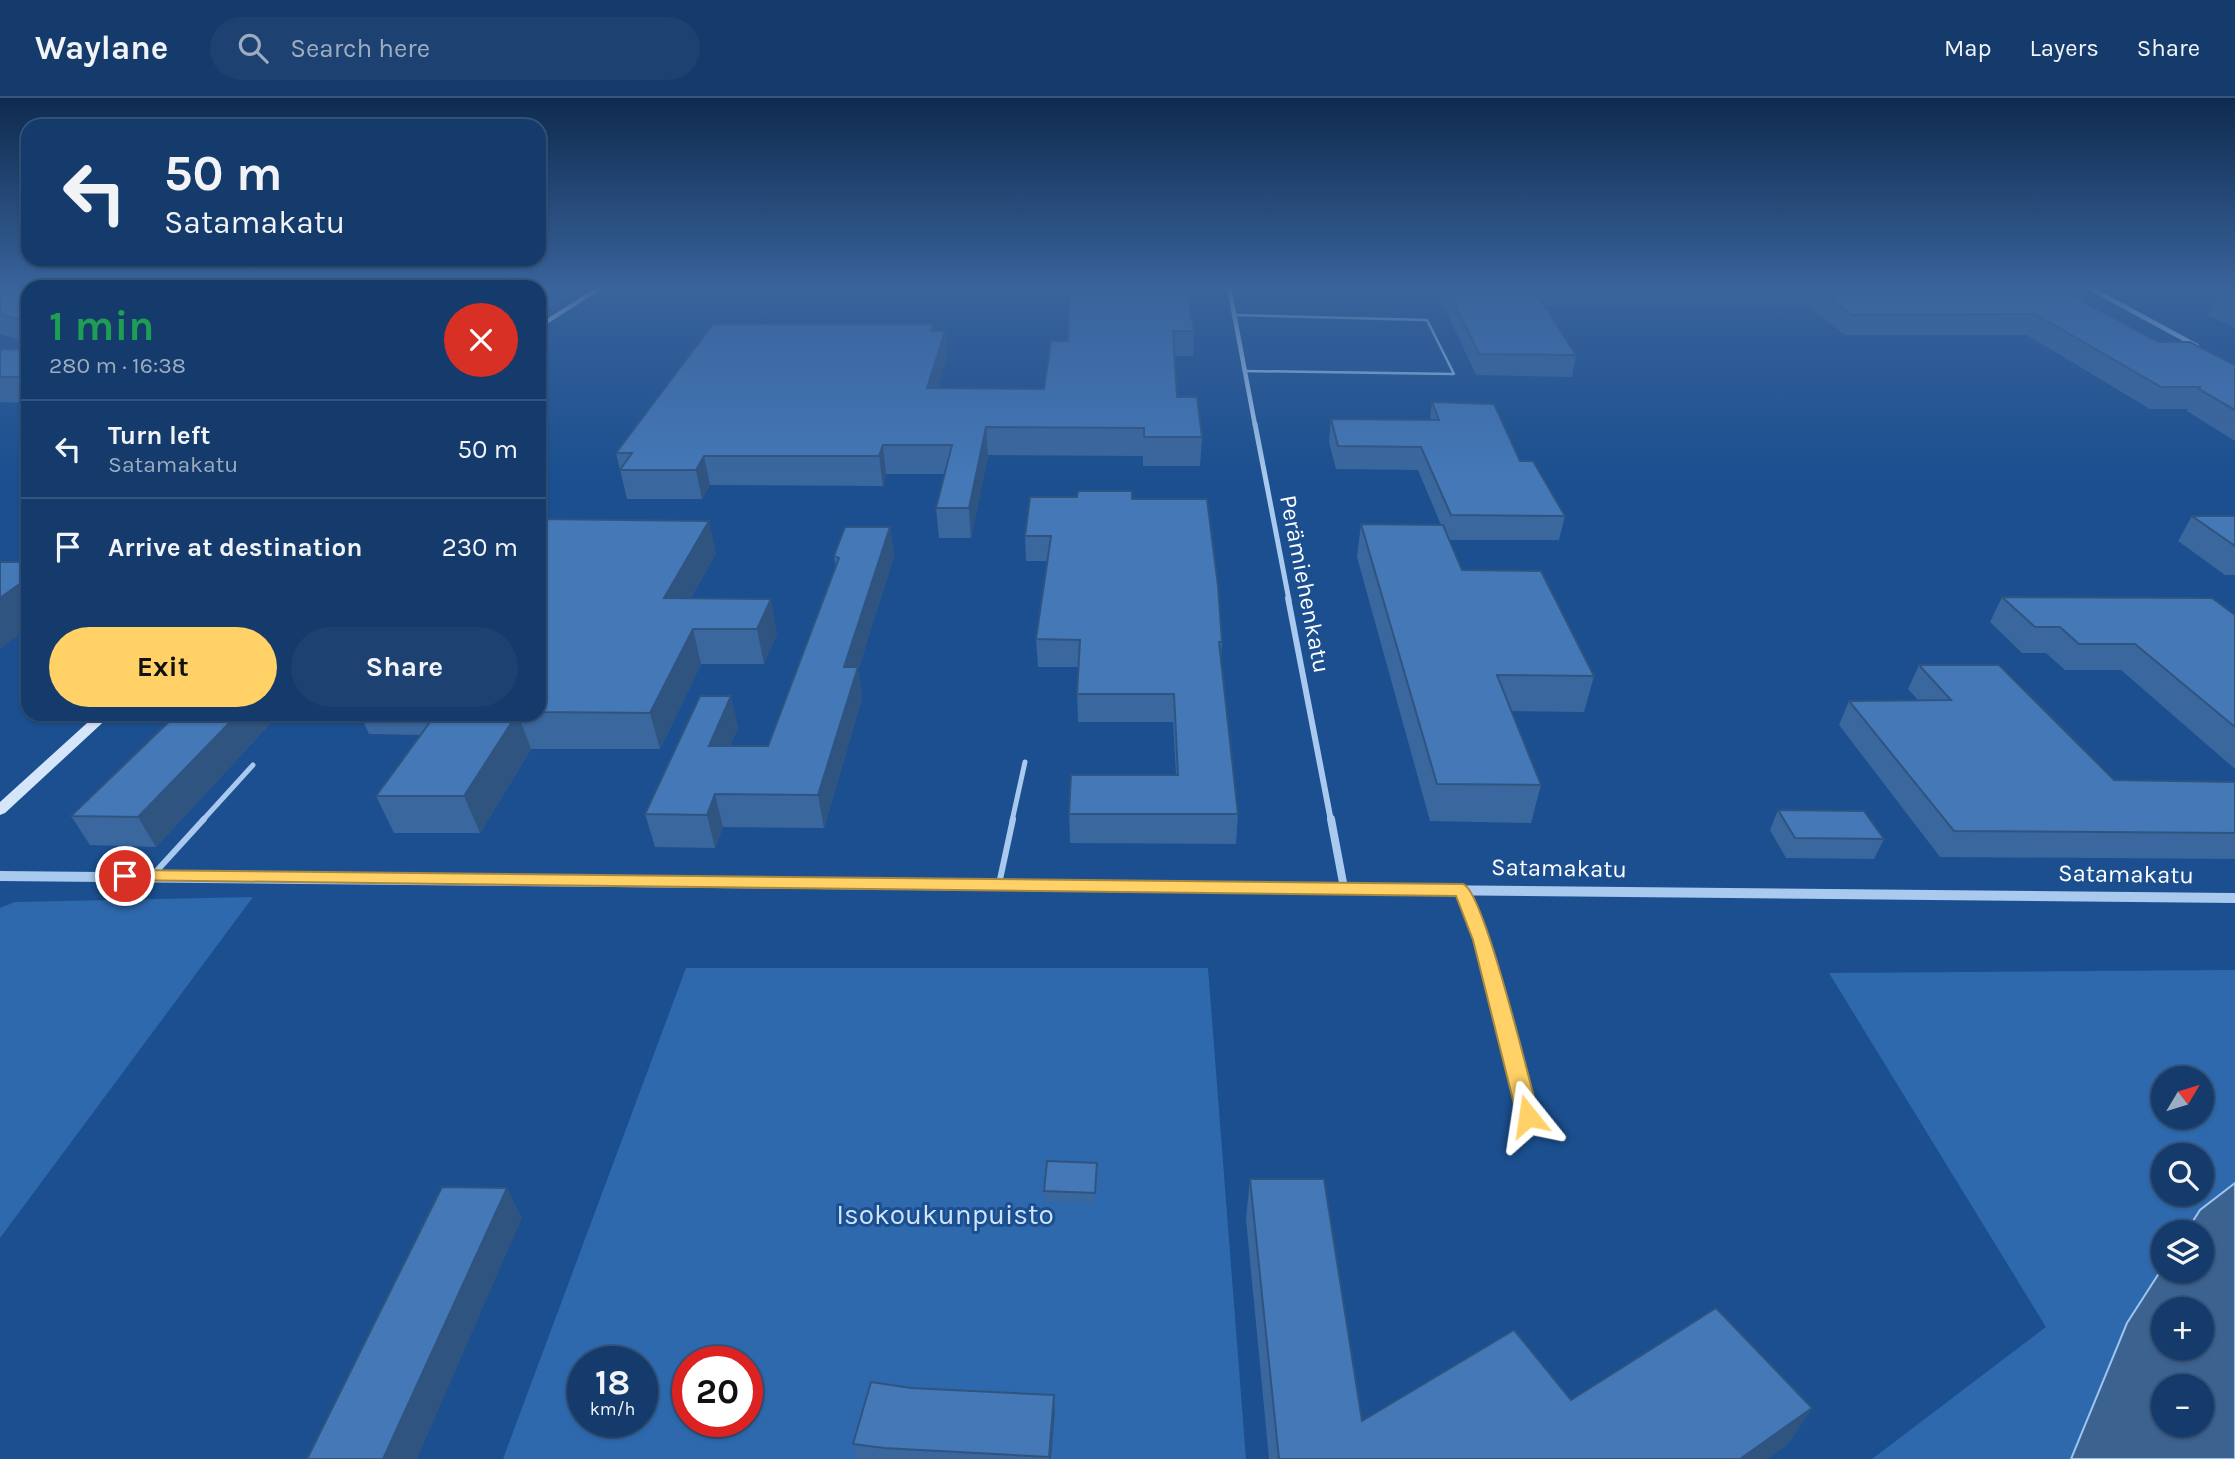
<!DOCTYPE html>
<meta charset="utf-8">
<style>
body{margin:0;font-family:Karla,sans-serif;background:#1d4271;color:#f1f3f6;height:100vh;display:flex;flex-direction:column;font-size:26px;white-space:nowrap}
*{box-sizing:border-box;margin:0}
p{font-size:23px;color:#9dadc1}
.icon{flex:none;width:38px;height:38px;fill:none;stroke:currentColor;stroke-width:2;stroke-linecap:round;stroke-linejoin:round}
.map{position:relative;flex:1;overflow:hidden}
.details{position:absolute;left:21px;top:182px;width:525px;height:441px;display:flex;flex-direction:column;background:#143b6b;border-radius:21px;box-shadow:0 2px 5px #0004,0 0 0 2px #33557e}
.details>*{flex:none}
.guide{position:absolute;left:21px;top:21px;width:525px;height:147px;border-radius:21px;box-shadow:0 2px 5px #0004,0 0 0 2px #33557e;background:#143b6b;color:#f1f3f6;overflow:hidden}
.needle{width:46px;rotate:52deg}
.controls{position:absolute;left:2151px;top:968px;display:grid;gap:14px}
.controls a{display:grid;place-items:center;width:63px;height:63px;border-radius:50%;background:#143b6b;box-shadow:0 2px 5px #0004,0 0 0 2px #33557e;font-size:35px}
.speed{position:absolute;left:567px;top:1248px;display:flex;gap:14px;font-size:35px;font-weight:700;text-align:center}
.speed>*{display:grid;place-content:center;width:91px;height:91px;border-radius:50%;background:#143b6b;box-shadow:0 2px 5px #0004,0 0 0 2px #33557e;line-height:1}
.speed small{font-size:18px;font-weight:400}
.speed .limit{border:10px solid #d22;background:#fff;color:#111}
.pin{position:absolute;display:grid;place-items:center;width:60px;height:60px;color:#fff;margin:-30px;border:4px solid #fff;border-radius:50%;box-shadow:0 2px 7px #0007}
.me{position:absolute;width:77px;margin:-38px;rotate:345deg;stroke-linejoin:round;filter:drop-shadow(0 0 5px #0008)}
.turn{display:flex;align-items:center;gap:24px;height:147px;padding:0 28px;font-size:32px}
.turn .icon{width:91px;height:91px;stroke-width:2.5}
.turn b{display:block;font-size:49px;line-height:60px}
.round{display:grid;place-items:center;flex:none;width:74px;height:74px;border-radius:37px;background:#1d4271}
.summary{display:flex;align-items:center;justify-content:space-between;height:119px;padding:0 28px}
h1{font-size:42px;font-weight:700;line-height:52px;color:#1e9e55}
.cta{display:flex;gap:14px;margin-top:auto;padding:14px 28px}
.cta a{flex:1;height:80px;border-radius:42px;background:#ffd166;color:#111;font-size:28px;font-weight:700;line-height:80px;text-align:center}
.cta a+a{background:#1d4271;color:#f1f3f6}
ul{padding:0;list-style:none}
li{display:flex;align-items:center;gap:21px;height:98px;padding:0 28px;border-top:2px solid #33557e}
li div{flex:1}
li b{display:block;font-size:26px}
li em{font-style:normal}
header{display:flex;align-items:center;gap:42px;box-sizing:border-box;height:98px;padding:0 35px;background:#143b6b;border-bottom:2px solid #33557e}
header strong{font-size:33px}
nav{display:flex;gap:38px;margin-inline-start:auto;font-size:24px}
.search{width:490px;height:63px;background:#1d4271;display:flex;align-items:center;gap:18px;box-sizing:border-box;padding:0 24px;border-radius:38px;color:#9dadc1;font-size:26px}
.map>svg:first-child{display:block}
.green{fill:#2e69ad;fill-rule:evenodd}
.water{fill:#3c6290;stroke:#9cc4f0;stroke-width:2;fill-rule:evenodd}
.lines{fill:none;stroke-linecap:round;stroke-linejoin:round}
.service-far3{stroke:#a9c9ee;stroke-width:2.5}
.service-far2{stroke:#a9c9ee;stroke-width:5}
.service-far1{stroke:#a9c9ee;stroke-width:6}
.service{stroke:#a9c9ee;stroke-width:8}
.minor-far3{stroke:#a9c9ee;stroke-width:4.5}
.minor-far2{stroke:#a9c9ee;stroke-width:5}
.minor-far1{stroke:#a9c9ee;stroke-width:6}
.minor{stroke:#a9c9ee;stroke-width:8}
.tertiary{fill:#a9c9ee;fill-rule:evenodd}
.secondary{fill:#d6e6fa;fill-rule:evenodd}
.wall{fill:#3a679d}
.shaded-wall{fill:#305480}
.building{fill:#4478b7;stroke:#305480;stroke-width:2}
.route{fill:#ffd166;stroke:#a68842;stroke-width:2}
.labels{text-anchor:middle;stroke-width:6;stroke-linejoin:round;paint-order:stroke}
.street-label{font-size:24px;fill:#fff;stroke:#1b4f8f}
.near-park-label{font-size:28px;fill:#cfe3fa;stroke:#1b4f8f}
</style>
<header>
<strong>Waylane</strong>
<div class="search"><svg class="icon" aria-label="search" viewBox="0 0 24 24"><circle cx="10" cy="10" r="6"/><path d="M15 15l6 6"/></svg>Search here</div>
<nav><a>Map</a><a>Layers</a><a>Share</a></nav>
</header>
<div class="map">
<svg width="2235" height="1361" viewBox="0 0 2235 1361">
<rect width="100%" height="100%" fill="#1b4f8f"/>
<g class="green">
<path d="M539,189H588L539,216Z"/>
<path d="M253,799L0,1140V810L15,804Z"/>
<path d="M686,870H1208L1246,1361H503ZM583,1264H642V1323H583ZM688,1264H747V1323H688Z"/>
<path d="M2235,872V1085L2200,1112L2186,1134H2163V1169L2127,1225L2071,1361H1872L2046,1229L1829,875ZM2163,980H2202V1018H2163ZM2163,1057H2202V1096H2163Z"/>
</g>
<path class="water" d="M2235,1085V1361H2071L2127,1225L2163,1169V1172H2202V1134H2186L2200,1112ZM2163,1211H2202V1250H2163ZM2202,1288V1326H2163V1288Z"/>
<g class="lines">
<path class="service-far3" d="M1234,217L1427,222L1454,276L1244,273"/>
<g class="service-far2">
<path d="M202,723L253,667"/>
<path d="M1012,723L1025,664"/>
</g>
<g class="service-far1">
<path d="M152,778L204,721"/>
<path d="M999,786L1013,721"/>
<path d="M1463,792L1482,842L1524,1004"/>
</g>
<path class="service" d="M1524,1003L1528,1018"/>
<g class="minor-far3">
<path d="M1229,189L1255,327"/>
<path d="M2088,189L2197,248"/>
</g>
<path class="minor-far2" d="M1255,326L1289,502"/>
<path class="minor-far1" d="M1288,500L1331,723"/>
<path class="minor" d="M1331,721L1344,790"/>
<path class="tertiary" d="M0,773L2235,795V805L0,783Z"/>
<g class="secondary">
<path d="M597,189H605L539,231V226Z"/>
<path d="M97,616H112L5,715L0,717V704Z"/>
</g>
</g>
<g class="wall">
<path d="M0,189L28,193V244L0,236Z"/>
<path d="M1055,189H1186L1194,233L1193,258H1175L1177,299L1202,339L1200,368H1143V358L988,357L971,440H939L936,410L945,376H886L883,388L710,387L702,401H627L616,355L933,226L934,233H945L947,259L937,290L1044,291L1068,243L1070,196H1055Z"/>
<path d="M1435,189H2087L2081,202L2158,244L2235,267V343L2187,313L2188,311H2150L2027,237H1845L1809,208H1544L1576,257L1572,279L1476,277Z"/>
<path d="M2222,192H2235V230L2208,217Z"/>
<path d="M28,252V305L0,304V253Z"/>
<path d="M1432,304L1520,363L1565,418L1559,442H1449L1462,472L1594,578L1584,614L1512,613L1541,687L1531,725L1430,723L1357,459L1361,426L1441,427L1418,372L1336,371L1329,344L1331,321L1430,322Z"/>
<path d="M1132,401L1222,544L1221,564L1238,716L1236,746L1070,745L1069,716L1176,677L1173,624H1078L1077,596L1078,569H1038L1036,541L1047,463H1026L1025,438Z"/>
<path d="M2192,418H2235V477H2225L2178,443Z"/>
<path d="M539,421L716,455L691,500L777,535L764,566H701L660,651H531L480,735H394L376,698L421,637L369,636L360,616H539Z"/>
<path d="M890,429L894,458L858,572L862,600L824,730L723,729L715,750L655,749L645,716L738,629L730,648H768L836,470L834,458Z"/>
<path d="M2002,499L2235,517V671L2121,572H2065L2046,555H2022L1990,524Z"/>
<path d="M1919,567L2114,682L2235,684V761L1940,759L1839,627L1849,603L1918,602L1908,591Z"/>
<path d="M177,616H279L156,749L90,747L71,718Z"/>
<path d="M1778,712L1884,741L1874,761L1786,760L1770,732Z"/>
<path d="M1097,1065L1095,1105L1045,1103L1044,1093Z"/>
<path d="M1250,1081L1362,1323L1812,1310L1787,1347L1767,1361H1269L1246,1121Z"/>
<path d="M1055,1315L1051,1361H857L853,1346Z"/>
</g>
<g class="shaded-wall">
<path d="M945,233L947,259L930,318L927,290Z"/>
<path d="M986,329L988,357L971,440L969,410Z"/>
<path d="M883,347L886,376L883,388L879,358Z"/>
<path d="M704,358L710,387L702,401L696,372Z"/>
<path d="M709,423L716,455L672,534L664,500Z"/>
<path d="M890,429L894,458L858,572L862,600L824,730L818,697L844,569Z"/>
<path d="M28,480V529L0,551V500Z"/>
<path d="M771,501L777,535L764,566L757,531Z"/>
<path d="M693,531L701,566L660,651L650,615Z"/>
<path d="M731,598L738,629L717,681L709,648Z"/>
<path d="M238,616H279L156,749L138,719Z"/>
<path d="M517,616H518L531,651L480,735L464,698Z"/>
<path d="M715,696L723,729L715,750L707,717Z"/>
<path d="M507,1090L522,1120L417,1361H383Z"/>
<path d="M1054,1297L1055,1315L1051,1361H1049Z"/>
<path d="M1812,1310L1787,1347L1767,1361H1740Z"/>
</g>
<g class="building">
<path d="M0,189H13L28,193V224L0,216Z"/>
<path d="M1070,189H1186L1194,233H1173L1177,299H1197L1202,339H1144V330L986,329L969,410H936L952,347H883L879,358H704L696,372H620L632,355H616L713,226H933L931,233H945L927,290L1044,291L1051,243H1068Z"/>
<path d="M1447,189H1532L1576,257L1479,256Z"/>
<path d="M1815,189H2057L2158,244H2190L2235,267V312L2199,291L2200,289H2161L2035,216L1852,217Z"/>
<path d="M2222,192H2235V198Z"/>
<path d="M4,251L28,252V279H0V253Z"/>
<path d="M1432,304L1494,306L1520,363H1533L1565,418L1451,417L1421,349L1338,348L1331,321L1439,322Z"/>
<path d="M1078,393H1132V401H1207L1218,488L1222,544H1219L1238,716H1069L1071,677H1178L1174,596H1077L1080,542L1036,541L1051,438H1025L1030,399H1077Z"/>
<path d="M2192,418H2235V448Z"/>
<path d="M539,421L709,423L664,500L771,501L757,531H693L650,615L539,614Z"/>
<path d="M1361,426L1443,427L1462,472L1541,473L1594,578L1497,577L1541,687L1437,686Z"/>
<path d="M845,429H890L844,569H858L818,697L715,696L707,717L645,716L700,598H731L709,648H768L839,460L834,458Z"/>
<path d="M0,464H28V480L0,500Z"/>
<path d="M2002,499L2212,500L2235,517V629L2135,546H2079L2060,529H2035Z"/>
<path d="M1919,567H1999L2114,682L2235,684V735L1954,733L1849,603L1951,602Z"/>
<path d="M177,616H238L138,719L71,718Z"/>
<path d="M436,616H517L464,698H376Z"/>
<path d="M1778,712L1864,713L1884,741L1795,740Z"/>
<path d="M1047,1063L1097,1065L1095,1095L1044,1093Z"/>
<path d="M1250,1081H1324L1362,1323L1514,1232L1571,1302L1716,1210L1812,1310L1740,1361H1279Z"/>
<path d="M442,1089L507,1090L383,1361H307Z"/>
<path d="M871,1284L911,1290L1054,1297L1049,1359L884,1350L853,1346Z"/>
</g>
<linearGradient id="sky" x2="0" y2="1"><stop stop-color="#0f2b4f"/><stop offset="0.5" stop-color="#39639b"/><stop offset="1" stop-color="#39639b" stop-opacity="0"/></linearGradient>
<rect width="2235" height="380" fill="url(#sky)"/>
<path class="route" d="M125,772L1463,786C1484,792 1530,986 1539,1018L1536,1024L1528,1027L1521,1024L1517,1018L1473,842L1456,798L119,782L117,778Z"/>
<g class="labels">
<g class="street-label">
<text transform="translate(1305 486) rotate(79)" y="8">Perämiehenkatu</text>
<text transform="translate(1559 770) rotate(1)" y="8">Satamakatu</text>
<text transform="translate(2126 776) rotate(1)" y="8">Satamakatu</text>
</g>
<g class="near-park-label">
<text x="945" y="1126">Isokoukunpuisto</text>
</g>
</g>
</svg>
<div class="controls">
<a><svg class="needle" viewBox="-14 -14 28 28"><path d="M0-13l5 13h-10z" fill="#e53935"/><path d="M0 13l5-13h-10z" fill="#9dadc1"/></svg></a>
<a><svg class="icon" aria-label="search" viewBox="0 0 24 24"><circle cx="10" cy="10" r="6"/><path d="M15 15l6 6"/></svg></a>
<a><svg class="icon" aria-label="layers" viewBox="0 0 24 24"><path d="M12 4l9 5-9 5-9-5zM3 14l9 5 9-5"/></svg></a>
<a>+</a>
<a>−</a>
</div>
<div class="speed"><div>18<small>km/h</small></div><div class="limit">20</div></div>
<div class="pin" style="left:125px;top:778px;background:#d93025"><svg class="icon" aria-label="arrive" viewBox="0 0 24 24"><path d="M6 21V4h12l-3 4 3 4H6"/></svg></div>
<svg class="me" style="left:1528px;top:1018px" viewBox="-20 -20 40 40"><path d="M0-17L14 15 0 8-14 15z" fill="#ffd166" stroke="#fff" stroke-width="4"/></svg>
<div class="guide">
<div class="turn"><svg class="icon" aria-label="left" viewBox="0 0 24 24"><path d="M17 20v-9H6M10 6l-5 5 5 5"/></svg><div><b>50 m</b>Satamakatu</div></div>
</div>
<section class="details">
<div class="summary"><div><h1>1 min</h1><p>280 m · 16:38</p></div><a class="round" style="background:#d93025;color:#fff"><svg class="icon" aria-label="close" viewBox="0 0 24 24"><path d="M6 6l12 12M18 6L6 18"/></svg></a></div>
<ul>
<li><svg class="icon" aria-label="left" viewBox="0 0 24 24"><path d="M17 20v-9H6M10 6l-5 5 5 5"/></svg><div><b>Turn left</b><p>Satamakatu</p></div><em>50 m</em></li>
<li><svg class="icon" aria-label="arrive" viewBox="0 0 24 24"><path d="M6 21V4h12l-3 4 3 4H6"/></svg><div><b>Arrive at destination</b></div><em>230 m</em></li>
</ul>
<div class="cta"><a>Exit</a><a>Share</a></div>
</section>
</div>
